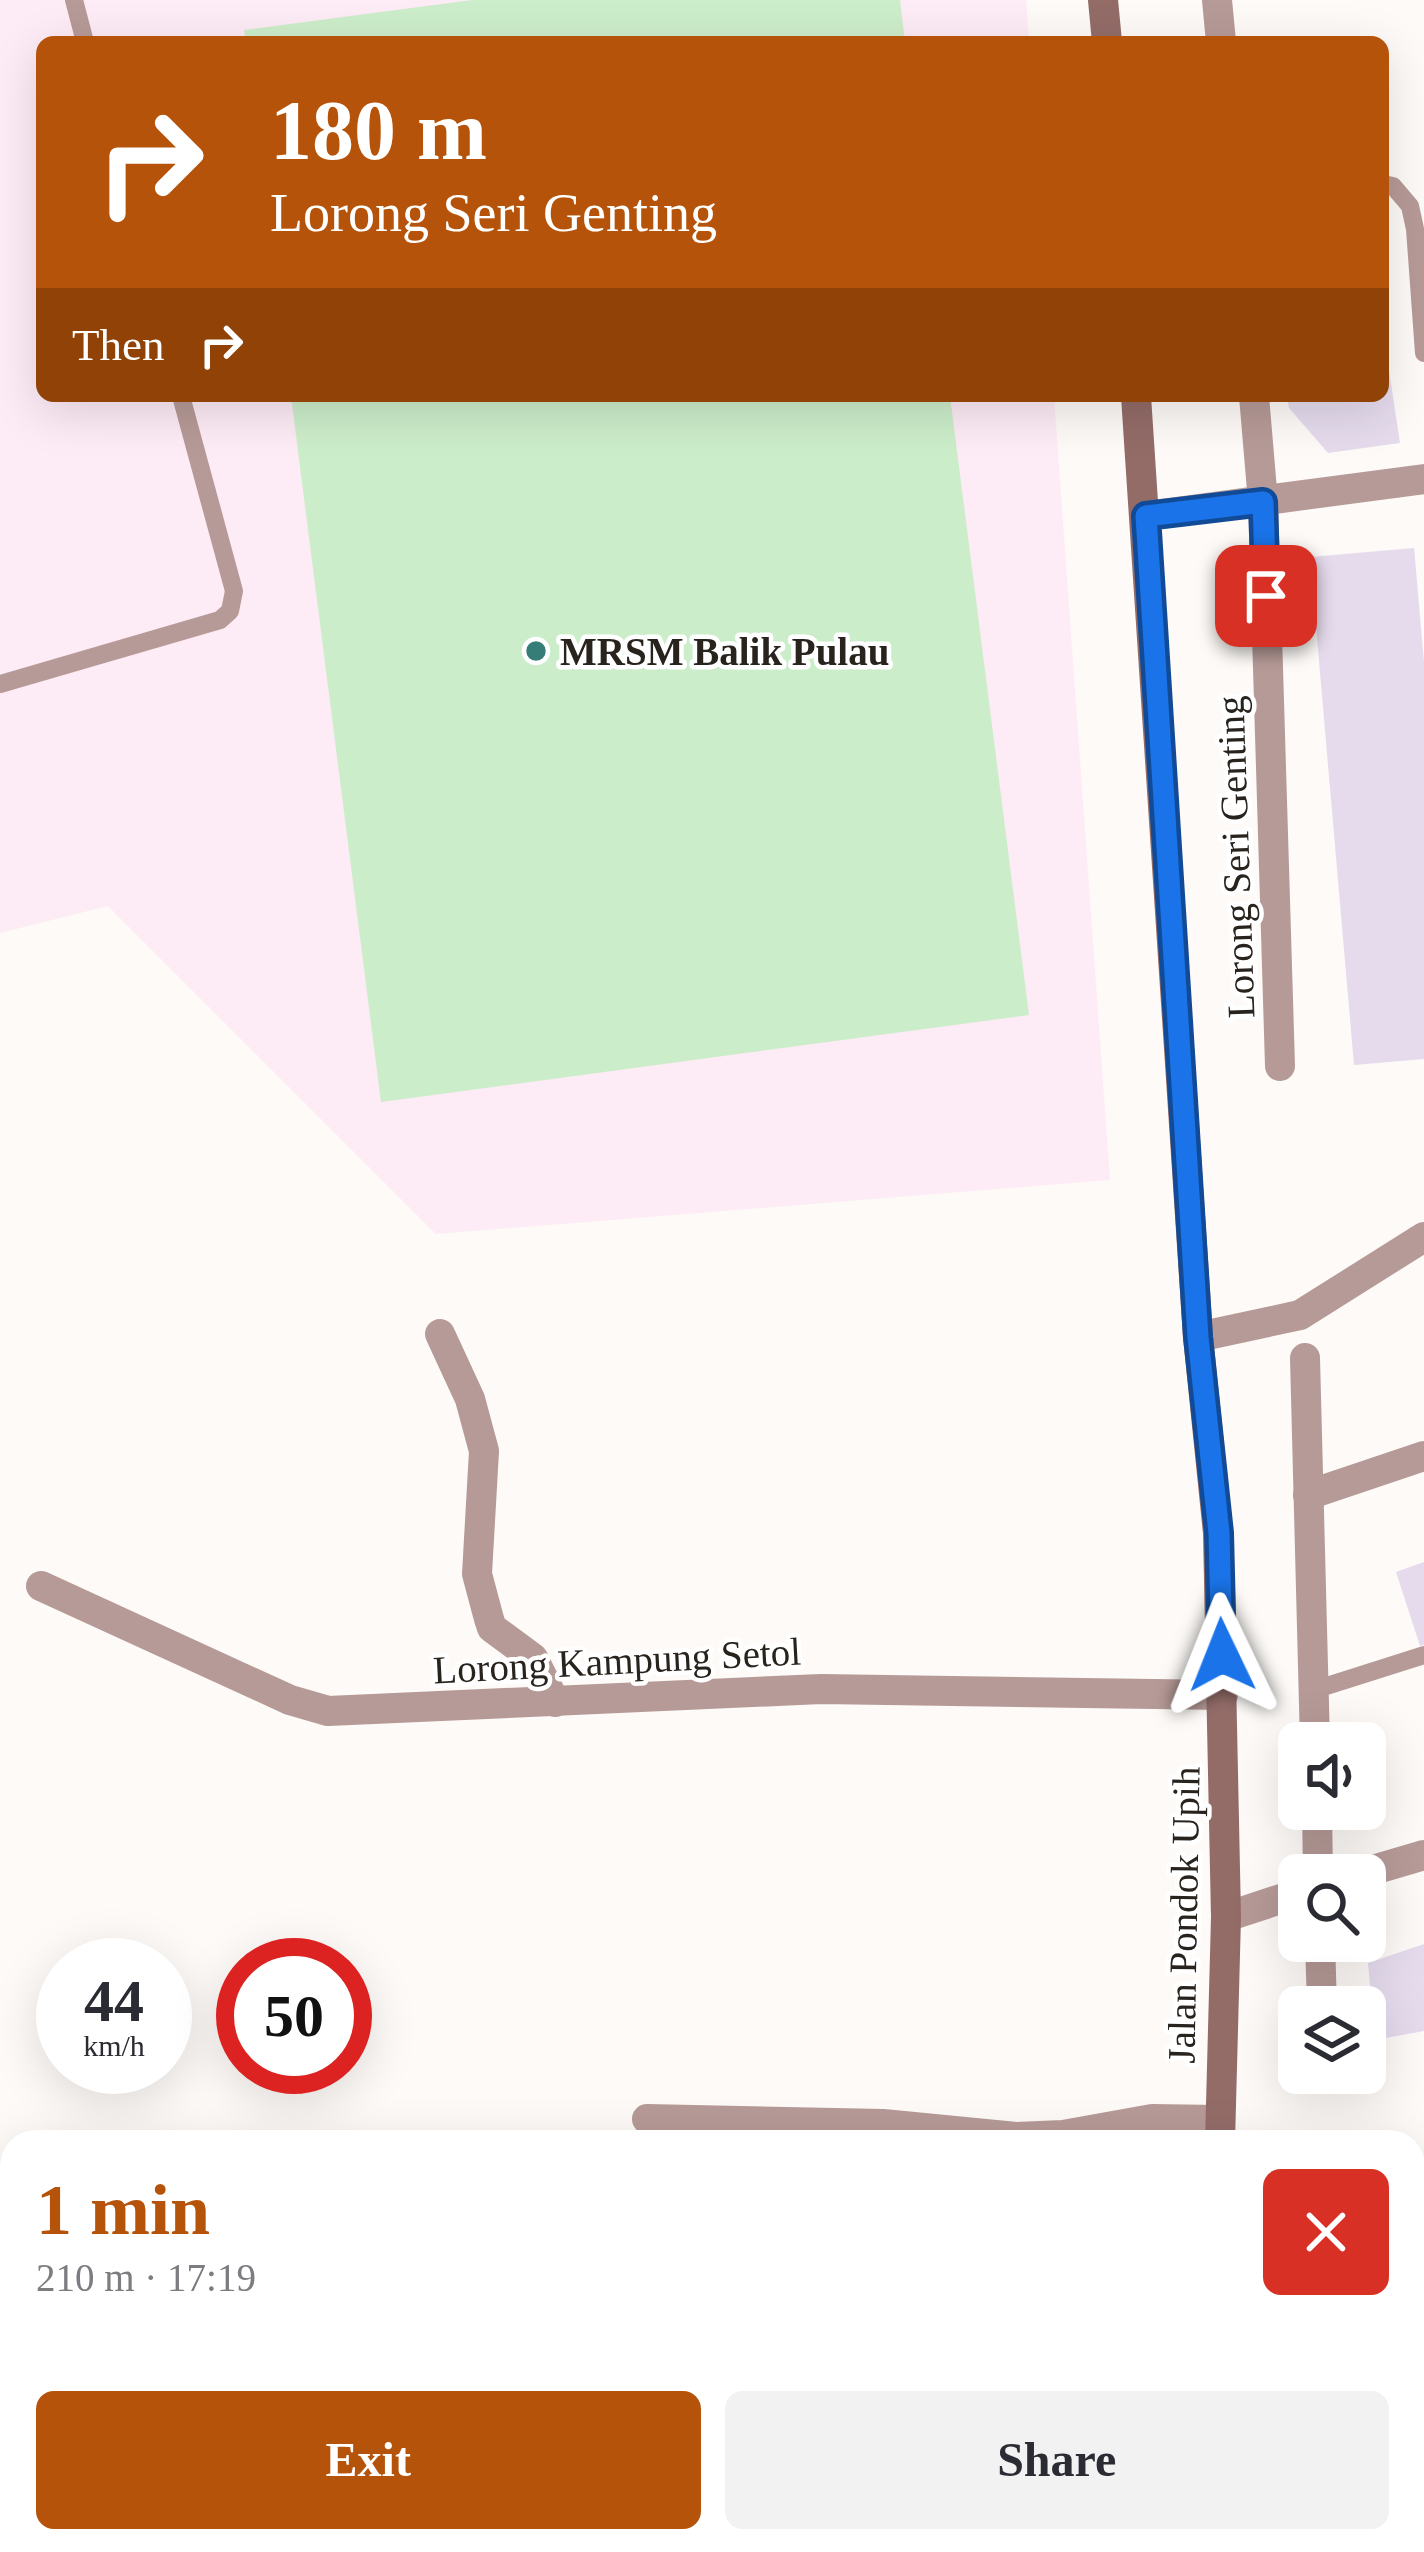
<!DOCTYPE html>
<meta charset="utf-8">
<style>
body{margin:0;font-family:"Times New Roman",serif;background:#f2f2f3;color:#2b2b33;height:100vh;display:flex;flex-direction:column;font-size:45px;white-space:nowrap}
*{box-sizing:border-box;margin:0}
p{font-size:39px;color:#7c7c81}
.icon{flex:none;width:66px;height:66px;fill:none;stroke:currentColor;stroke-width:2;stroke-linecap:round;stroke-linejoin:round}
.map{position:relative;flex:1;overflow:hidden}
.details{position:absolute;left:0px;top:2130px;width:1425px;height:423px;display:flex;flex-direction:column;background:#fff;border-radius:36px 36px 0 0;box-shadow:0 12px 48px #0002}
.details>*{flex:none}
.top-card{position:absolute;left:36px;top:36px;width:1353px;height:366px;border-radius:18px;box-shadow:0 12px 48px #0002;background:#b45309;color:#fff;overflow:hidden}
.fabs{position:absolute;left:1278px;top:1722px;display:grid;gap:24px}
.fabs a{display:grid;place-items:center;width:108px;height:108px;border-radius:18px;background:#fff;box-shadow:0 12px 48px #0002;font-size:60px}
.speed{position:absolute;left:36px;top:1938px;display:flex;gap:24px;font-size:60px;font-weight:700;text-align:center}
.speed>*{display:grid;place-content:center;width:156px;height:156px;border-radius:50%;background:#fff;box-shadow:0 12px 48px #0002;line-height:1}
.speed small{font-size:30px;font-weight:400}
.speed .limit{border:18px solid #d22;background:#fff;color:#111}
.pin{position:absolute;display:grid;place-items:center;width:102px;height:102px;color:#fff;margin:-51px;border-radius:24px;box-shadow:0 6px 18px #0006}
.me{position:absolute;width:132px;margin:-66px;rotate:358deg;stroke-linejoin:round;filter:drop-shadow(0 0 9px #0008)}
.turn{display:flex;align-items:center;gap:42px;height:252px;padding:0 36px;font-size:54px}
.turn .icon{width:156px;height:156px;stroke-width:2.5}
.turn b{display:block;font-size:84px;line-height:102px}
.then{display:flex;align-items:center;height:114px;padding:0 36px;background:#0003;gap:24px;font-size:45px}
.round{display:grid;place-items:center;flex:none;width:126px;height:126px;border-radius:18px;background:#f2f2f3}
.summary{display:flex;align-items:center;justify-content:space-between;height:204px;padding:0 36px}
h1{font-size:72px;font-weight:600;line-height:90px;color:#b45309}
.button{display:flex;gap:24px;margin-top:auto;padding:24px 36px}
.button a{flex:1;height:138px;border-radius:18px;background:#b45309;color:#fff;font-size:48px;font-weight:600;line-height:138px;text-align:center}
.button a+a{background:#f2f2f3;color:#2b2b33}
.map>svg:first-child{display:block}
.education{fill:#fdebf5}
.green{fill:#ccedca}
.building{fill:#e5dbed}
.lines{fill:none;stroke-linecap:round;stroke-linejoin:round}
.path{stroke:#b4b0ad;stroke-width:8;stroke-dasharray:9 6;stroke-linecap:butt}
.service{stroke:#b69a97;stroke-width:18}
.minor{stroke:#b69a97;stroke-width:30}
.secondary{stroke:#936c68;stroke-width:30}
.route-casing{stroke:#114b97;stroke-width:30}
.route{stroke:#1a73e8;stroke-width:21}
.poi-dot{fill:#367d77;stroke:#fff;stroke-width:4.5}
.labels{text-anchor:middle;stroke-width:9;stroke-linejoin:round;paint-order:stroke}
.poi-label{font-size:39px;font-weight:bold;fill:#29231e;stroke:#fff;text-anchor:start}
.street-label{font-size:39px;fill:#29231e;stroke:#fff}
</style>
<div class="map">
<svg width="1424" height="2552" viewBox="0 0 1424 2552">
<rect width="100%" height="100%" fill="#fdfaf7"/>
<path class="education" d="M0,0H1026L1029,42H42V396H1054L1110,1180L436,1234L108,906L0,933Z"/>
<g class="green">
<path d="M472,0H900L905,42H246L244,30Z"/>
<path d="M291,396H950L1029,1015L381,1102Z"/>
</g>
<g class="building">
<path d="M1383,331L1400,443L1328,453L1289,408L1287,396H1383Z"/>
<path d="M1414,548L1424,662V1059L1354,1065L1310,557Z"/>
<path d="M1424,1562V1645L1420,1646L1396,1572Z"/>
<path d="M1424,1944V2031L1375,2040L1368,1963Z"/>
</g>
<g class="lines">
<path class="path" d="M1413,2227L1424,2228"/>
<g class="service">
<path d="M74,0L85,42"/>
<path d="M1383,184L1393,186L1410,206L1415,229L1424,353"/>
<path d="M0,684L220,620L230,611L234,591L181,396"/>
<path d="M1314,1690L1424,1655"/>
</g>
<g class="minor">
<path d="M1217,0L1221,42"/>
<path d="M1254,396L1263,502L1280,1066"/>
<path d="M1146,516L1424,479"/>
<path d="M440,1334L470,1399L484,1451L477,1574L489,1619L492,1628L533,1658L555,1702"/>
<path d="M1198,1337L1300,1315L1424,1237"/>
<path d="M1305,1358L1315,1743"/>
<path d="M1308,1495L1424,1456"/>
<path d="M41,1586L290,1700L328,1711L821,1689L1223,1695"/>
<path d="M1317,1809L1318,1875"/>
<path d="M1356,1875L1424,1855"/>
<path d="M1226,1917L1299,1893"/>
<path d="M1320,1941L1322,2007"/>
<path d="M647,2119L883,2124L1016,2137L1063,2135L1152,2119L1219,2120"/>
<path d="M1413,2408L1424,2406"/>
<path d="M459,2552L509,2541"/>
</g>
<g class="secondary">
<path d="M1103,0L1107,42"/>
<path d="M1136,396L1198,1337L1218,1533L1226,1917L1220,2142"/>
<path d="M1211,2552V2541"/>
</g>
</g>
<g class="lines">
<g class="route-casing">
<path id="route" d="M1222,1655L1219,1533L1198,1337L1146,516L1263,502L1266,596"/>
</g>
<use href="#route" class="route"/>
</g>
<circle class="poi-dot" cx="536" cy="651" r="12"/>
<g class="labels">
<g class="poi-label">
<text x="560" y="665">MRSM Balik Pulau</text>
</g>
<g class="street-label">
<text transform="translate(1235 857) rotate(-92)" y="14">Lorong Seri Genting</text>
<text transform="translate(617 1660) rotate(-3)" y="14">Lorong Kampung Setol</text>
<text transform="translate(1183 1915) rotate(-89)" y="14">Jalan Pondok Upih</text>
</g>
</g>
</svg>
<div class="fabs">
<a><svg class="icon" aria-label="sound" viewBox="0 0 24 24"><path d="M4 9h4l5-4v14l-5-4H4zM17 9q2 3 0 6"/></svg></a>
<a><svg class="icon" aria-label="search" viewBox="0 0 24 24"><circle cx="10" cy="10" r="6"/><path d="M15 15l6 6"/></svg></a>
<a><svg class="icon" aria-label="layers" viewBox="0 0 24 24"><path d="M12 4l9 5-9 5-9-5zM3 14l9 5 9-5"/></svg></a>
</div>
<div class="speed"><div>44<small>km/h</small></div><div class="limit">50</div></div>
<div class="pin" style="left:1266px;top:596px;background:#d93025"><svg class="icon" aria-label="arrive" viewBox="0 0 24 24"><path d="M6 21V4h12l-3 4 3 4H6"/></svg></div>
<svg class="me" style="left:1222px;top:1655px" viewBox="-20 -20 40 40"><path d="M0-17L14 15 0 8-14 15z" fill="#1a73e8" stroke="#fff" stroke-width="4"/></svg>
<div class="top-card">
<div class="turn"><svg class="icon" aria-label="right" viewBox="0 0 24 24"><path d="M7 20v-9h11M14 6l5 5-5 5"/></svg><div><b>180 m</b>Lorong Seri Genting</div></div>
<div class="then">Then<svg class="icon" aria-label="right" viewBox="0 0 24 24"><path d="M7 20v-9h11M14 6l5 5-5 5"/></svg></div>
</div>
<section class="details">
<div class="summary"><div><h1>1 min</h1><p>210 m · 17:19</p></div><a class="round" style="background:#d93025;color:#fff"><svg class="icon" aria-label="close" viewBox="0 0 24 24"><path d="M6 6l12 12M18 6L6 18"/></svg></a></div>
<div class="button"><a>Exit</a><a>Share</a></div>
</section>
</div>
